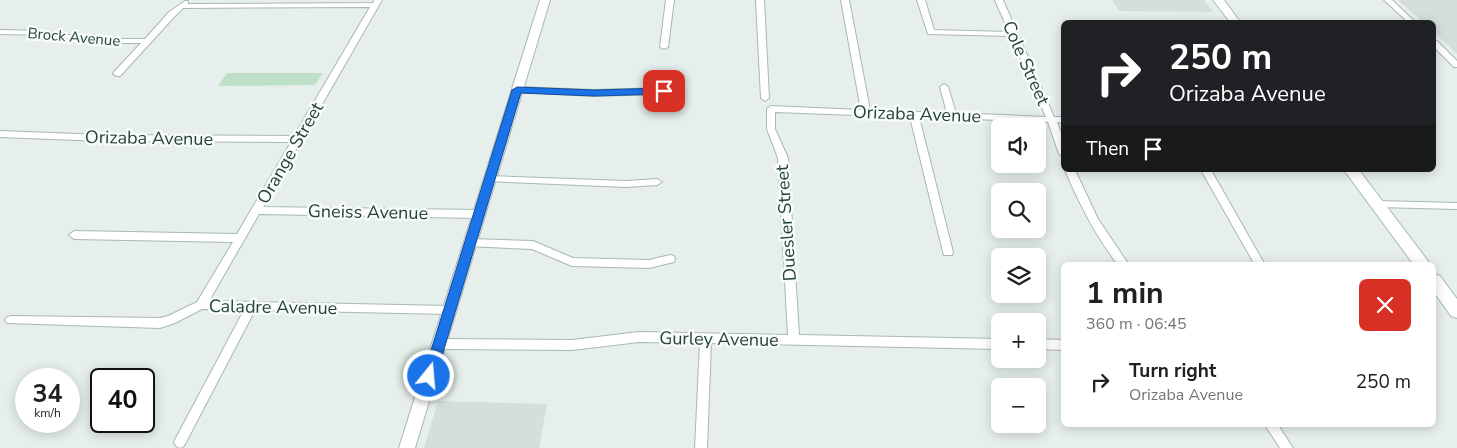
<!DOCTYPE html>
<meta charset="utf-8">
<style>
body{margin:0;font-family:"Nunito Sans",sans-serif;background:#f2f2f2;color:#202124;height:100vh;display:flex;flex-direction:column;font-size:19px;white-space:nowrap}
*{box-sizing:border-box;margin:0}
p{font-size:16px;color:#757577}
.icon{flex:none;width:28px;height:28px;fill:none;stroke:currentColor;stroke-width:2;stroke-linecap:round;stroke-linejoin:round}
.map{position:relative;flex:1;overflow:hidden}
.sheet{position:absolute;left:1061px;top:262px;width:375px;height:165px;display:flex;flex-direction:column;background:#fff;border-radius:8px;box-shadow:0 2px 12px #0003}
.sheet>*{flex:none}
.top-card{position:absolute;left:1061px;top:20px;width:375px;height:152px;border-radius:8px;box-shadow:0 2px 12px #0003;background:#202124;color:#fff;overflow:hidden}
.controls{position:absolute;left:991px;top:118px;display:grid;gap:10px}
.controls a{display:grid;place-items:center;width:55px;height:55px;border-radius:8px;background:#fff;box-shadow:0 2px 12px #0003;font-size:25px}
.speed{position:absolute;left:15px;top:368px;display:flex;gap:10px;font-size:25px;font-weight:700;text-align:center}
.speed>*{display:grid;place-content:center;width:65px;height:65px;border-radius:50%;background:#fff;box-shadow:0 2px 12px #0003;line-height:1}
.speed small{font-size:12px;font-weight:400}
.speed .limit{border:2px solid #111;border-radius:8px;background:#fff;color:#111}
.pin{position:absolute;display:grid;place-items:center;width:42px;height:42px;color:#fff;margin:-21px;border-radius:10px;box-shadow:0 2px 8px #0006}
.me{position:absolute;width:55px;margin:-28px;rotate:17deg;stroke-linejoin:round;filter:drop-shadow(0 0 4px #0008)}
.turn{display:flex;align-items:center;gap:18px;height:105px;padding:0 25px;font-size:22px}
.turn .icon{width:65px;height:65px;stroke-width:2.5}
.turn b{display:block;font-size:35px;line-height:42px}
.then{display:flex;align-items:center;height:48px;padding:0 25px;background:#0003;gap:10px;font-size:19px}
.round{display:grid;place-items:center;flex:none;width:52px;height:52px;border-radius:8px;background:#f2f2f2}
.overview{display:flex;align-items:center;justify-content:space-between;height:85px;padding:0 25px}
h1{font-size:30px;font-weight:700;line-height:38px}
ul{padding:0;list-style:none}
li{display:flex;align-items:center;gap:15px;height:70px;padding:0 25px}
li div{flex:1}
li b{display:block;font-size:19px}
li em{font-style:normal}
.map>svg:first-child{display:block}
.built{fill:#d4dfda}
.green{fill:#bfe0c8}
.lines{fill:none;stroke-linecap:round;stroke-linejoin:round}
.minor-casing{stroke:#a8b8b2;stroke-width:2}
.tertiary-casing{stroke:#a8b8b2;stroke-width:2}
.secondary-casing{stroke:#a4bbb3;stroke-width:2}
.minor{fill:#fff;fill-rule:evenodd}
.tertiary{fill:#fff;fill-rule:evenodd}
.secondary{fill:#fff;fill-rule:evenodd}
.route{fill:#1a73e8;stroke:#114b97}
.labels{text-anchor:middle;stroke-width:5;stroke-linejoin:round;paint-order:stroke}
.far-street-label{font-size:15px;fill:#24423a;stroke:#f7fbf9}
.street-label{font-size:18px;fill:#24423a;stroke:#f7fbf9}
</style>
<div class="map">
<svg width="1457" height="448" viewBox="0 0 1457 448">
<rect width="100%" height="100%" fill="#e6efeb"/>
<g class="built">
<path d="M1112,0H1204L1213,12L1119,11Z"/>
<path d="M1398,0H1457V54L1434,32V22H1423Z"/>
<path d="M438,401L547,404L539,448H424Z"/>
</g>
<path class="green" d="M227,73H323L315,85L218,86Z"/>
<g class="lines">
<g class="minor-casing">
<g id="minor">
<path d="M374,0H382L263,207L479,210L484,214L479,218L259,214L209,301L450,306L454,307L456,310L454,313L450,314L255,310L184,446L180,448L176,446L174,442L176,438L244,310L202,309L175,323L160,328L7,323L5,320L7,317L11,316L160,318L168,316L197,302L233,242L74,239L69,235L74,231L237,234L291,142L103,141L0,137V131L103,135L294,136L370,7L183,8L175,16L120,76H117L113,74L114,72L141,43H94L45,35L0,34V30L45,31L94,39H145L169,12L185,1H188V4L373,3Z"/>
<path d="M666,0H674L668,47L664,49L660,47Z"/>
<path d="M756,0H764L769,98L765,101L761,98Z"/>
<path d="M841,0H849L870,110L947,113L940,87L944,84L948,87L956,113L1046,117L1011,36L928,34L917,0H925L934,30L1009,32L995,0H1003L1054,117H1064V123L1057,122L1064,141V157L1059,154L1048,122L919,117L953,252L952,255H944L943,252L910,117L775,112V129L788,158L799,335L1000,339V349L711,343L707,448H695L700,343L639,342L572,350L439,349L435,347L433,344L435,341L439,339L572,340L639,332L788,335L778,158L767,129V109L771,106L861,110Z"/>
<path d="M1384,0H1392L1415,22H1408Z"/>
<path d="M1434,41H1437L1457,61V67H1454L1434,47Z"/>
<path d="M517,87L594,90L664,88L668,91L664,94L594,96L514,92L513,90Z"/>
<path d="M1065,170H1075L1098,219L1129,265H1118C1096,236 1079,204 1065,170Z"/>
<path d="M1201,170H1211L1265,265H1255Z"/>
<path d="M490,176L626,181L657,179L662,182L657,185L626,187L487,181L485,179L487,177Z"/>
<path d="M1377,201L1457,203V209L1377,207L1372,204Z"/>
<path d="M470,239L533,241L573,258L649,260L670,255L674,256L675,259L674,262L649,268L572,266L532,249L466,246L465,243L466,240Z"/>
<path d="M1038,339L1064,340V350L1038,349Z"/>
<path d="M1265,425H1278L1293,448H1280Z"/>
</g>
</g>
<g class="tertiary-casing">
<path id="tertiary" d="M540,0H550L415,448H399Z"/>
</g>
<g class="secondary-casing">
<g id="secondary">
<path d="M1213,0H1224L1240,22H1230Z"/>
<path d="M1344,170H1359L1431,265H1414Z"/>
<path d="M1434,274L1440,276L1457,299V318L1451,316L1434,292Z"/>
</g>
</g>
<use href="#minor" class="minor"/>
<use href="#tertiary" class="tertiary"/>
<use href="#secondary" class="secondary"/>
</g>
<path class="route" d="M517,87L594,90L664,88L669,91L664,94L594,96L521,93L436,376L434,380L429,382L424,380L423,376L512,90Z"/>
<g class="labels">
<g class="far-street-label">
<text transform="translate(74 37) rotate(5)" y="5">Brock Avenue</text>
</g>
<g class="street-label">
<text transform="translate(1026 63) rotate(66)" y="6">Cole Street</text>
<text transform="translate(917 114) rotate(2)" y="6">Orizaba Avenue</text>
<text transform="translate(149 138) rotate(1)" y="6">Orizaba Avenue</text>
<text transform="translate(290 153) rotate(-60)" y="6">Orange Street</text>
<text transform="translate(368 212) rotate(1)" y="6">Gneiss Avenue</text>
<text transform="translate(786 223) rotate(-94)" y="6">Duesler Street</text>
<text transform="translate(273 307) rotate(1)" y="6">Caladre Avenue</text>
<text transform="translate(719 339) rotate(1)" y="6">Gurley Avenue</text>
</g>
</g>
</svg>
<div class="controls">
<a><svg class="icon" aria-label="sound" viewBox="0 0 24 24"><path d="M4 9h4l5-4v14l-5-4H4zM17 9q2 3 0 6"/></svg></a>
<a><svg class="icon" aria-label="search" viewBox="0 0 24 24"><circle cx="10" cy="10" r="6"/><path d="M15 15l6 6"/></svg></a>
<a><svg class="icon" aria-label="layers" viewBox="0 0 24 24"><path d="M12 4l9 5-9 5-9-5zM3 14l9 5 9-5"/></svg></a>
<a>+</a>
<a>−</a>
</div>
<div class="speed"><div>34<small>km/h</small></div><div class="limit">40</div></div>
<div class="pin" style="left:664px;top:91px;background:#d93025"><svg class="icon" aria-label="arrive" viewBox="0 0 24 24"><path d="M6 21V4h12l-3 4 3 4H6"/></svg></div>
<svg class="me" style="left:429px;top:376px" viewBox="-20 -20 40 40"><circle r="17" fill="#1a73e8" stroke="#fff" stroke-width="3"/><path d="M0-11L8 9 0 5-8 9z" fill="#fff"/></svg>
<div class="top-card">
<div class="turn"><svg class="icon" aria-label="right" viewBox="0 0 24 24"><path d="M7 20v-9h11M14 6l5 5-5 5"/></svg><div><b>250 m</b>Orizaba Avenue</div></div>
<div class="then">Then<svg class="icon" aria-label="arrive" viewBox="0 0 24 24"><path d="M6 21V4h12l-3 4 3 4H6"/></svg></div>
</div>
<section class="sheet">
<div class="overview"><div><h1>1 min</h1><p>360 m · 06:45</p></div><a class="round" style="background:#d93025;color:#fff"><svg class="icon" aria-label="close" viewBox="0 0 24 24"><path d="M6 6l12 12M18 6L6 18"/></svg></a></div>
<ul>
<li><svg class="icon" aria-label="right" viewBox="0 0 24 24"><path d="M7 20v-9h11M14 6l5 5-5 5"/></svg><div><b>Turn right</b><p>Orizaba Avenue</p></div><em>250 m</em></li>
</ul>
</section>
</div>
